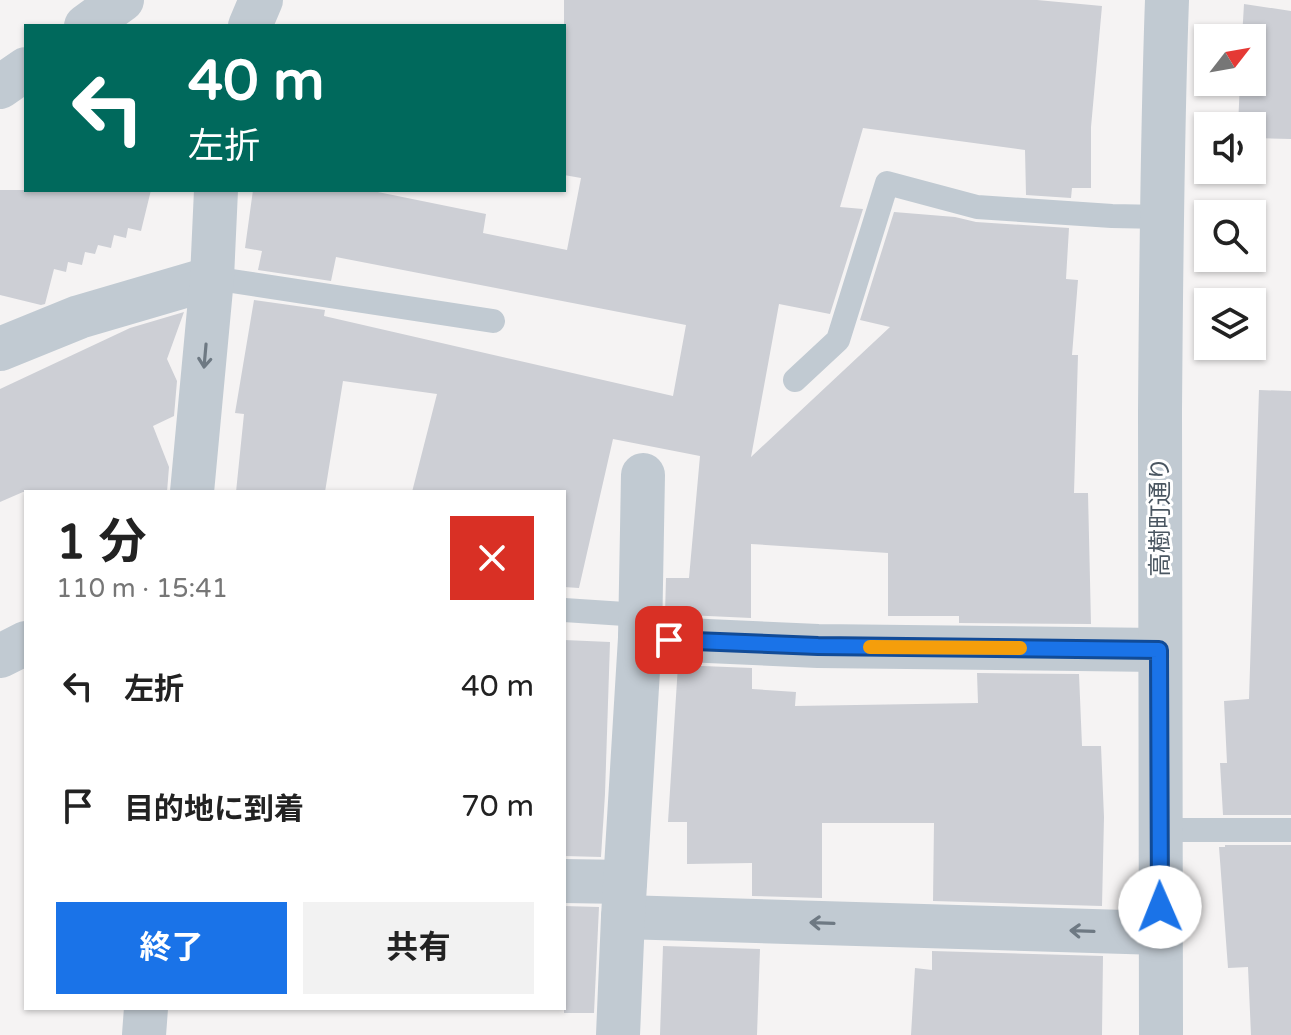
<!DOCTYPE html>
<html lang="ja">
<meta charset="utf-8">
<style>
body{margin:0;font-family:"Varela Round","Noto Sans JP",sans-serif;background:#f2f2f2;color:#222;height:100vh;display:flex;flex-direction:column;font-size:30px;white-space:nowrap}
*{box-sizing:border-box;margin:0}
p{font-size:26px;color:#767676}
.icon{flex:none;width:44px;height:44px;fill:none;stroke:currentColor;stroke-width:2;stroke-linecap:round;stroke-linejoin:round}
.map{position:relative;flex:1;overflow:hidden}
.panel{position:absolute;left:24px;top:490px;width:542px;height:520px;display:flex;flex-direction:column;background:#fff;border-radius:0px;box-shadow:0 2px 6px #0004}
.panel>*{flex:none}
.banner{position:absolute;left:24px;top:24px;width:542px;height:168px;border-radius:0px;box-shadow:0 2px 6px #0004;background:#00695c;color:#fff;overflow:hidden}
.needle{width:52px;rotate:59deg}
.fabs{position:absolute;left:1194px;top:24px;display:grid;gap:16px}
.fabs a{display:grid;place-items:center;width:72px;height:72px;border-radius:0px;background:#fff;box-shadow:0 2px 6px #0004;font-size:40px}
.pin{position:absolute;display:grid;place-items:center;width:68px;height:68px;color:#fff;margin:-34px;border-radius:16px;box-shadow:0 4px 12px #0006}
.me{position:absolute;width:88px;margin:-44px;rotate:359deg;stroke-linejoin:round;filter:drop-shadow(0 0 6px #0008)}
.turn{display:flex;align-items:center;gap:28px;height:168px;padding:0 32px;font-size:36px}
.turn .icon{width:104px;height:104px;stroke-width:2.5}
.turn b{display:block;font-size:56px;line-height:68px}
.round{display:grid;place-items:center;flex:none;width:84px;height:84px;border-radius:0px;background:#f2f2f2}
.headline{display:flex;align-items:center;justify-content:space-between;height:136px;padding:0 32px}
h1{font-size:48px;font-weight:700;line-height:60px}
.cta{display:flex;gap:16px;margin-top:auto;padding:16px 32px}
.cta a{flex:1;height:92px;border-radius:0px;background:#1a73e8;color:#fff;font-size:32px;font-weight:700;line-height:92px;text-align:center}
.cta a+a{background:#f2f2f2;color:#222}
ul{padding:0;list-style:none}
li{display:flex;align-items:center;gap:24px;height:120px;padding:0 32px}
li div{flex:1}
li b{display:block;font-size:30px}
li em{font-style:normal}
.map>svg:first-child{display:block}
.building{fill:#cdcfd5}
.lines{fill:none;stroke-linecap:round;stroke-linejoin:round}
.service{stroke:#c1cad2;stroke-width:24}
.minor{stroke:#c1cad2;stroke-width:44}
.tertiary{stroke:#c1cad2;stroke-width:44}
.oneway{stroke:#6e7983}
.route-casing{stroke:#114b97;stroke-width:20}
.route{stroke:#1a73e8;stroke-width:14}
.slow{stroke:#f59e0b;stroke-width:14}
.labels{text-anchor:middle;stroke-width:6;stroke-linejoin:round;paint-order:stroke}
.street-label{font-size:24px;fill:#4a5661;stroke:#fff}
</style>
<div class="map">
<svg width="1291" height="1035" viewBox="0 0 1291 1035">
<rect width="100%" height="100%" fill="#f5f3f3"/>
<g class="building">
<path d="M564,0H1037L1102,6L1091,127V188H1072L1071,198L1026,195L1025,150L863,128L840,207L863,209L830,314L779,304L751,457L890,327L860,320L894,212L955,217L976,222L1069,228L1066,279L1078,280L1072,355H1078L1074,493H1088L1091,624L959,623V616H888V553L751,544V618L665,614L666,578H689L700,456L613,439L579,588L564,587V492H412L437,394L343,381L325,492H236L244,414L235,413L254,300L325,310L324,316L673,396L686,325L336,257L331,281L258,270L262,251L245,248L253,190H368L486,214L483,233L567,250L581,178L564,175Z"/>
<path d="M1244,4L1291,11V139L1252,138V126H1238L1240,82H1252V38H1242Z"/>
<path d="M0,190H151L141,231L128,228L126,238L114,235L111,248L98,245L95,254L85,252L82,265L68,262L66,272L54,269L45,304L41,305L0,295Z"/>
<path d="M184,312L167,359L177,381L174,416L153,426L169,467L167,492H23L0,502V389L130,328Z"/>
<path d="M1259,390L1291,391V815H1223L1220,763H1227L1224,701L1249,699Z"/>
<path d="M564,640L610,642L605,794L601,857L564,856Z"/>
<path d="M678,665L752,668V689L796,692L795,706L978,703L977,673L1079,674L1082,746H1101L1104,817L1102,906L933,901L934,823H822V898L752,896V863L687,864V822H668Z"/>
<path d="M1225,845H1291V1035H1251L1248,967L1228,968L1219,847H1225Z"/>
<path d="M564,906L599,907L594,1013H564Z"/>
<path d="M663,946L760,949L757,1035H660Z"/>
<path d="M932,951L1103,956L1102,1035H911L915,968L932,970Z"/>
</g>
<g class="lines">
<g class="service">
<path d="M212,278L493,321"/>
<path d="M795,380L838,340L887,183L977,207L1112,216L1162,217"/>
<path d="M564,610L640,615"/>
<path d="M1158,830H1291"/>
</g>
<g class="minor">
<path d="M250,26L261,0"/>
<path d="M0,349L79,317L212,278"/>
<path d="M192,492L212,278L216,190"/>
<path d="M640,638L818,646L1159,650"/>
<path d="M0,656L26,643"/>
<path d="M564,881L625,882"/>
<path d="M623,917L1160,933"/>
<path d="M144,1035L146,1008"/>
<path d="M618,1035L623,917L640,638L643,475"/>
</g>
<g class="tertiary">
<path d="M86,26L122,0"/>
<path d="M0,87L26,69"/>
<path d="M1161,1035C1159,827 1159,619 1160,412C1161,274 1162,137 1167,0"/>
</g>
</g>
<defs><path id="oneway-shaft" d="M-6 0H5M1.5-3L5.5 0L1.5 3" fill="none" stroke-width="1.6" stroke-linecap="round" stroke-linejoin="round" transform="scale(2)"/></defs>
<g class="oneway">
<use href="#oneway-shaft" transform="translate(205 356) rotate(95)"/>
<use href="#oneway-shaft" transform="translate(822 923) rotate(-178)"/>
<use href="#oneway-shaft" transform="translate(1082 931) rotate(-178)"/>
</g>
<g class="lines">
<g class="route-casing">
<path id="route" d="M669,640L818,646L1159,650L1160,907"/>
</g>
<use href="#route" class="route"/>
<path class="slow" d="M870,647L1020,648"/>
</g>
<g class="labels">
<g class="street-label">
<text transform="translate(1160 517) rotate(-90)" y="8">高樹町通り</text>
</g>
</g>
</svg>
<div class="fabs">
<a><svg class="needle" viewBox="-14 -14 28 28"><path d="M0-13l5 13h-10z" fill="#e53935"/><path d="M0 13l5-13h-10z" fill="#767676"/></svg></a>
<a><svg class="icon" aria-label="sound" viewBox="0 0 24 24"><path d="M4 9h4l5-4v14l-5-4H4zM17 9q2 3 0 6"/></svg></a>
<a><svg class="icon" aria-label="search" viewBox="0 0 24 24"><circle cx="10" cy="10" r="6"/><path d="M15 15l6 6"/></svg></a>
<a><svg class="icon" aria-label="layers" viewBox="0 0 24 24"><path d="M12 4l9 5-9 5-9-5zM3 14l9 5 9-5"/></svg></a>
</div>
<div class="pin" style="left:669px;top:640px;background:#d93025"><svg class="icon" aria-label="arrive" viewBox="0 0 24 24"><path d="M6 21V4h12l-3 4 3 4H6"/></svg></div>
<svg class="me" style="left:1160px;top:907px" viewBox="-20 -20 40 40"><circle r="19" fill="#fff"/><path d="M0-13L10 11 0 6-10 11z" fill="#1a73e8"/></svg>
<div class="banner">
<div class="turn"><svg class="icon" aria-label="left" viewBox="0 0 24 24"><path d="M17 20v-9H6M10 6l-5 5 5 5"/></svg><div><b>40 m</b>左折</div></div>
</div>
<section class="panel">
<div class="headline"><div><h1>1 分</h1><p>110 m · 15:41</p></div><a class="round" style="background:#d93025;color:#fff"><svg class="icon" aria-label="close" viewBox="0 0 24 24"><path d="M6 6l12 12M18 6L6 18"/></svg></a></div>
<ul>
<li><svg class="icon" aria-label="left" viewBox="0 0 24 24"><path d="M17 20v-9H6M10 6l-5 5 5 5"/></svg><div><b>左折</b></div><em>40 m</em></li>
<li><svg class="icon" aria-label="arrive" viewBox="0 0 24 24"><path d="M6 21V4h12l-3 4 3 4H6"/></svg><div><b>目的地に到着</b></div><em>70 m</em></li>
</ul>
<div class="cta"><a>終了</a><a>共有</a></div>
</section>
</div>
